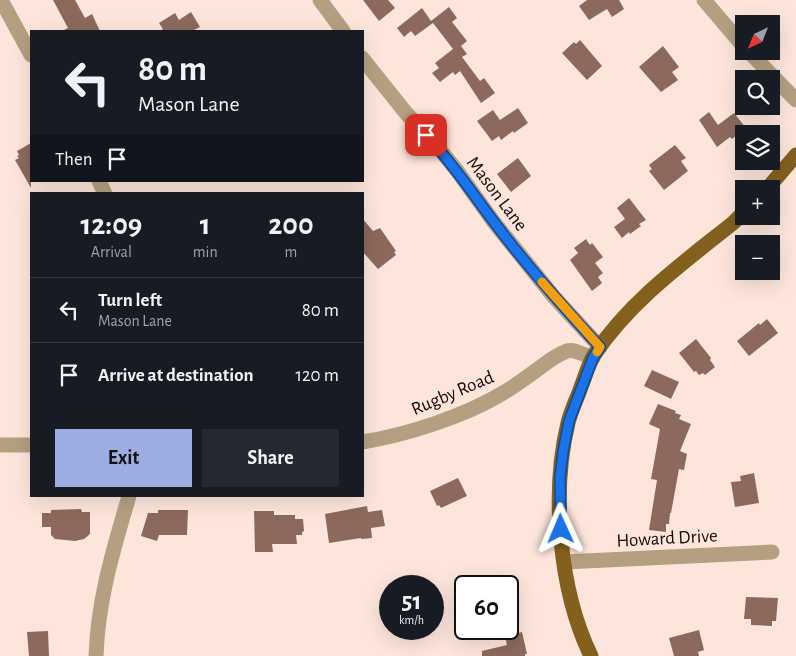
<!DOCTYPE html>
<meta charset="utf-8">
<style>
body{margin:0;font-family:"Alegreya Sans",sans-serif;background:#242831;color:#f1f3f6;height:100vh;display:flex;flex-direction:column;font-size:19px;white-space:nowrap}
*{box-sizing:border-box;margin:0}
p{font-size:16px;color:#9ea1a6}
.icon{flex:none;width:28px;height:28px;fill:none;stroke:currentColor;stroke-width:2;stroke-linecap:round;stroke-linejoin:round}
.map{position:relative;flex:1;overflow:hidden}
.drawer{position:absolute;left:30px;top:192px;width:334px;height:305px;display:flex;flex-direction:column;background:#171b24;border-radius:0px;box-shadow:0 5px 20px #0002}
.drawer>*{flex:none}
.banner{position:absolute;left:30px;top:30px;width:334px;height:152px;border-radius:0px;box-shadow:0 5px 20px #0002;background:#171b24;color:#f1f3f6;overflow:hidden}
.needle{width:32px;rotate:223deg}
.buttons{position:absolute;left:735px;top:15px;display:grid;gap:10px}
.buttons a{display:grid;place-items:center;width:45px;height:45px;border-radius:0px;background:#171b24;box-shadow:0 5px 20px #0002;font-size:25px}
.speed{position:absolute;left:379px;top:575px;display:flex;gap:10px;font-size:25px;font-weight:700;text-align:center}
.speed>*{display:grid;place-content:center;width:65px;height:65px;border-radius:50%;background:#171b24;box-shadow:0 5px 20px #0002;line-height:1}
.speed small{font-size:12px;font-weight:400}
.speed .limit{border:2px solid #111;border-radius:8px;background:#fff;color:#111}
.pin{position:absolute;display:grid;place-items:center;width:42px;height:42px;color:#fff;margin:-21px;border-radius:10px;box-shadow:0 2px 8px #0006}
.me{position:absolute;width:55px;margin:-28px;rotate:359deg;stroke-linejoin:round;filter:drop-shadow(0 0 4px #0008)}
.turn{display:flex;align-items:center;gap:18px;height:105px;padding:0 25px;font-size:22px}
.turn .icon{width:65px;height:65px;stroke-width:2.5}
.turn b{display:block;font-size:35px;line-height:42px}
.then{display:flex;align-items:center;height:48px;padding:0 25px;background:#0003;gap:10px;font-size:19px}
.eta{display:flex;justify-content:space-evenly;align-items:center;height:85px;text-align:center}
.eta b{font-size:30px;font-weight:700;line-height:35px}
.primary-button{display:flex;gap:10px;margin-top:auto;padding:10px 25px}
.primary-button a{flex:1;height:58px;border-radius:0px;background:#9dace1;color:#111;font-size:20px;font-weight:700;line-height:58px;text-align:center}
.primary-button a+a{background:#242831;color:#f1f3f6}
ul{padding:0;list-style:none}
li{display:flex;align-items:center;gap:15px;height:65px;padding:0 25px;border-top:1px solid #363941}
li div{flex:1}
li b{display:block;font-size:19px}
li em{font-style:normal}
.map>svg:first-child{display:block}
.building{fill:#8c695c}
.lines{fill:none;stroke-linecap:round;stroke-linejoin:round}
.minor{stroke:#b4a081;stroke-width:15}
.tertiary{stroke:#b4a081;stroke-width:15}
.primary{stroke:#84601f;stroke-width:15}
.route-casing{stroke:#114b97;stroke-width:12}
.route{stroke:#1a73e8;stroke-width:9}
.slow{stroke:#f59e0b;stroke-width:9}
.labels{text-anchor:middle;stroke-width:5;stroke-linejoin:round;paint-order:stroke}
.street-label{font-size:19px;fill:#150905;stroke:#fde5db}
</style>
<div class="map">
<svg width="796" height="656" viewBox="0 0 796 656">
<rect width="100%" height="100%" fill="#fde5db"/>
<g class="building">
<path d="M53,0H75L85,18L92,14L100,31H62L68,28Z"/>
<path d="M363,0H388L395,8L379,21Z"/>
<path d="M587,0H619L624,9L612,17L607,9L589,20L579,6Z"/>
<path d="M449,7L457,18L452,22L467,41L461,46L467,54L462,57L480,81L484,78L495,93L481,103L460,71L455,75L453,72L440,82L432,73L439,68L435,63L453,49L433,23L415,36L411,31L404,37L397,28L422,8L431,21Z"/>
<path d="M191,12L200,27L192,31H160L163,29L159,23L175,13L179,20Z"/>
<path d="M580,40L602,66L587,80L562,53L574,42L576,44Z"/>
<path d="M663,46L679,67L672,72L678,80L661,92L639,67Z"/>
<path d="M518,108L528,123L514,133L513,131L501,140L499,136L492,141L477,121L493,110L500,120Z"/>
<path d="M709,112L718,125L734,113L746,128L732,139L730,137L717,147L699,120Z"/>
<path d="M31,143V188L15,160L19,158L17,156L19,155L17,151Z"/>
<path d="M675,145L686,158L681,161L688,171L664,190L649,171L652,169L649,165Z"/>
<path d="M518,158L531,176L511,192L497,174Z"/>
<path d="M629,198L646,220L639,224L641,226L630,234L629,232L622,238L614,227L625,219L617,208Z"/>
<path d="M362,218L373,231L380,228L396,251L394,252L396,255L378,269L362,251Z"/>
<path d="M586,239L590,245L592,243L603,257L595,263L603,273L598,277L602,283L592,291L570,260L578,253L574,248Z"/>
<path d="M767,319L778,333L749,356L737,341L759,323L760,325Z"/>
<path d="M696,339L711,358L710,360L715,367L705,375L703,373L699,375L696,371L694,372L679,353Z"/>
<path d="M652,370L679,382L671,399L644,386Z"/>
<path d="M658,404L676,411L675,413L681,415L679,419L691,424L680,451L687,454L684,470L679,469L671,513H670L669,524H666V532L649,530L657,480L651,479L660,429L649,424Z"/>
<path d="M754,473L759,503L735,507L731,482L741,481L740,476Z"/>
<path d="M458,478L467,496L441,508L439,505L437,506L430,491Z"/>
<path d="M367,506L368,512L382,510L385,526L371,528L372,538L361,539V538L329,543L325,514Z"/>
<path d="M81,509L82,512H90V534L84,539L75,541L55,539L51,535V527H42V513H51V510Z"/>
<path d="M158,510H188L187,535H159L157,541L141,536L148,513H158Z"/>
<path d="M254,511H274V515H295V519H303L304,531L302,532V535H296L297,544H272L273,552H255Z"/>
<path d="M746,597L778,598L776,621H772V626L751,625V619H744Z"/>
<path d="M699,630L704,650L698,652L699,656H674L669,638Z"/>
<path d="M48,631L49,656H29L27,632Z"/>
<path d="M522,632L527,654H525V656H482V651L507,645L505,636Z"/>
</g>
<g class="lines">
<g class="minor">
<path d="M1,0L31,55"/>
<path d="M320,0L343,31"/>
<path d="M362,58L406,113L437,146L458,172L493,221L554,297L600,347"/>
<path d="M99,181L105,194"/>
<path d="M564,562L772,552"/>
<path d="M96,656C98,599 113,551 129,496"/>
</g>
<g class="tertiary">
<path d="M704,0L744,47"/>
<path d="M748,51L796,100"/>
<path d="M362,442C407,435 465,416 503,393C515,386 527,377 538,369C549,361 554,356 567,351C574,349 585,355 593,358"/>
<path d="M0,445H31"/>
</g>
<g class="primary">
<path d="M767,189L796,155"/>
<path d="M591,656C559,590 551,493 568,423C571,410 577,399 581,387C585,377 588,365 594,355C630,301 683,263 733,223L744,212"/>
</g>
</g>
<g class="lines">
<g class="route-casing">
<path id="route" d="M426,135C452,162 472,193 494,222C527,266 563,307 600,347L593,358L569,421L563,452L560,477L561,529"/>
</g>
<use href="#route" class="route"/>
<path class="slow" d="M542,282L600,347L597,352"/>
</g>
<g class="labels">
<g class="street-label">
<text transform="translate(498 193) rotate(53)" y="7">Mason Lane</text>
<text transform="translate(452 392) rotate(-23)" y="7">Rugby Road</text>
<text transform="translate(667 537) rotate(-3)" y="7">Howard Drive</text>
</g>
</g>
</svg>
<div class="buttons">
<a><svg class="needle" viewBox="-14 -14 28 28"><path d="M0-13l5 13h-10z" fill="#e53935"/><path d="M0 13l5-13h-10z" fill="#9ea1a6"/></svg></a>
<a><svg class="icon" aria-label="search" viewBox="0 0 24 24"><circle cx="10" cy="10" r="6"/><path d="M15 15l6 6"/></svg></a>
<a><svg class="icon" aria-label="layers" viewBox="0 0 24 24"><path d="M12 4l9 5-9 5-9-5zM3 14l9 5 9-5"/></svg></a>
<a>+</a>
<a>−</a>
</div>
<div class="speed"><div>51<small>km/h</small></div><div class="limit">60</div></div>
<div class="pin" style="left:426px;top:135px;background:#d93025"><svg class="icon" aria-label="arrive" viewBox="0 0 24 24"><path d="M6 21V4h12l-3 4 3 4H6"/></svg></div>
<svg class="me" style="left:561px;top:529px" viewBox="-20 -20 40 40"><path d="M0-17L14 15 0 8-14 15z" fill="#1a73e8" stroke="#fff" stroke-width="4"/></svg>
<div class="banner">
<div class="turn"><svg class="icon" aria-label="left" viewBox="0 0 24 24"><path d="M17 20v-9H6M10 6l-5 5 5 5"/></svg><div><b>80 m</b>Mason Lane</div></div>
<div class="then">Then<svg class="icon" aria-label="arrive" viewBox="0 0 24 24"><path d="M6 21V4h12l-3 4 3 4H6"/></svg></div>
</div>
<section class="drawer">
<div class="eta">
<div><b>12:09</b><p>Arrival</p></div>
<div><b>1</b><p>min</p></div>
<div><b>200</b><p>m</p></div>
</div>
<ul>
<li><svg class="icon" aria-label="left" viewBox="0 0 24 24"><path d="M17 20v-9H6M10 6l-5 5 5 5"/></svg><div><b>Turn left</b><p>Mason Lane</p></div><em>80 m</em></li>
<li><svg class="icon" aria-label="arrive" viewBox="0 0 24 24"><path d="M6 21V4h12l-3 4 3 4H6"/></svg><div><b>Arrive at destination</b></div><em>120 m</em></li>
</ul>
<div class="primary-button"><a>Exit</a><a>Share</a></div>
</section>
</div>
